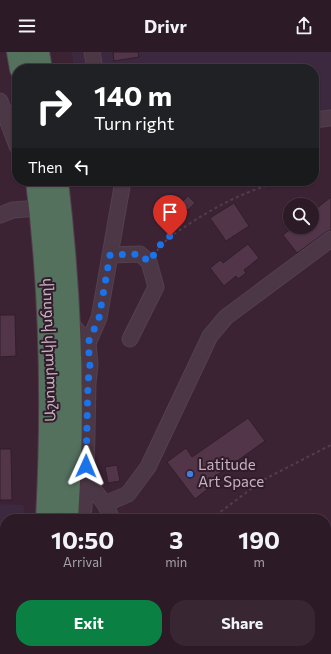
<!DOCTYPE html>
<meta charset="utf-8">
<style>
body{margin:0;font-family:Commissioner,"Noto Sans Armenian",sans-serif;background:#382733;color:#f1f3f6;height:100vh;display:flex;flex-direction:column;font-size:15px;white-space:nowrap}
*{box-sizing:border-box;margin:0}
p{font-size:13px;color:#a6a1a7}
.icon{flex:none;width:22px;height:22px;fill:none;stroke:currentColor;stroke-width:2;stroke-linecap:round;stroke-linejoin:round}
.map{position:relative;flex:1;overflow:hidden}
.panel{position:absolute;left:0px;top:462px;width:331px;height:140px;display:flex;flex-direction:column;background:#2c1a27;border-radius:16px 16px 0 0;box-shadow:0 1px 3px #0004,0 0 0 1px #483844}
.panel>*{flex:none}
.hud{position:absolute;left:12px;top:12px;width:307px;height:122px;border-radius:16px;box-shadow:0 1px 3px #0004,0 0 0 1px #483844;background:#202124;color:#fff;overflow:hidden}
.controls{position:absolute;left:283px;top:146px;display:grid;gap:8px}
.controls a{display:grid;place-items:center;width:36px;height:36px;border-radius:50%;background:#2c1a27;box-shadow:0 1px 3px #0004,0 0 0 1px #483844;font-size:20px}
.pin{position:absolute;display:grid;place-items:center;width:34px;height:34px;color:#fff;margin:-41px -17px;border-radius:50% 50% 50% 0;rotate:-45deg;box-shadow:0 0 4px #0007}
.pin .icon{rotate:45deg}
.me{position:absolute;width:44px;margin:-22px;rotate:1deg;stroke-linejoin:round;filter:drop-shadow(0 0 3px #0008)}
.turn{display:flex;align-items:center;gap:14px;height:84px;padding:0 16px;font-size:18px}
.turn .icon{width:52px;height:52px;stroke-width:2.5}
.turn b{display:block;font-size:28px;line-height:34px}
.then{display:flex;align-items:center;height:38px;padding:0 16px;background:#0003;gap:8px;font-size:15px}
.eta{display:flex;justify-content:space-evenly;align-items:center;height:68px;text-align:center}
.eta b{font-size:24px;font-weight:700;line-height:28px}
.primary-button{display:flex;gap:8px;margin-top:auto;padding:8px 16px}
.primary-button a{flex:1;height:46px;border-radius:16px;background:#0b8043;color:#fff;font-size:16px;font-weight:700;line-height:46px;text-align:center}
.primary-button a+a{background:#382733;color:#f1f3f6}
header{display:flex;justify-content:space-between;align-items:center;height:52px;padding:0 16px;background:#2c1a27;font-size:18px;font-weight:700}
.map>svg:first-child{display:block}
.green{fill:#3c283f}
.building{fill:#523549;stroke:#321e2c}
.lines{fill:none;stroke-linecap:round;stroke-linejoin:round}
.minor-casing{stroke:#54404e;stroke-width:17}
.highway-casing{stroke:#533f4d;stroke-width:24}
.path{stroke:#503e54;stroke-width:2;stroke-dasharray:3 3;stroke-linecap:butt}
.minor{stroke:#4b3745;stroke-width:15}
.highway{stroke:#54715e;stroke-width:22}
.route{stroke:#1a73e8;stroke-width:7;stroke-dasharray:0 12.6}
.shop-dot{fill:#3f7fe0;stroke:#301c2a;stroke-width:1.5}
.labels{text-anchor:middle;stroke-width:4;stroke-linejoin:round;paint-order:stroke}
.street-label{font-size:15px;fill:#c7b2c0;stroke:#301c2a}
.poi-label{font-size:15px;fill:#c7b2c0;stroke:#301c2a;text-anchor:start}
</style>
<header><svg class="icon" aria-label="menu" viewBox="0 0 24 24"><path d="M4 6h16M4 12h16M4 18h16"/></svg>Drivr<svg class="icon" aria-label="share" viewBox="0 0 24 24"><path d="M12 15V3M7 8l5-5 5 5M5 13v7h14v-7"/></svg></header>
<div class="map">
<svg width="331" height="602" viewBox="0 0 331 602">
<rect width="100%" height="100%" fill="#3b2334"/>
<g class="green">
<path d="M72,0H331V70L314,72V17H74Z"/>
<path d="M0,452L24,453L23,467H5V597H13L12,602H0Z"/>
</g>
<g class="building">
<path d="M113,0H138L139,5L114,9Z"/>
<path d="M188,144L195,151L188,158L181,151Z"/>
<path d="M331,145V178L326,180L297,201L283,183L293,175H312V160Z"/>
<path d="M234,151L249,174L226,189L210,166Z"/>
<path d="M248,192L259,206L244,218L246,221L238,227L236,224L224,234L210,216L220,208L223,211Z"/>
<path d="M0,263H15L16,304L0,305Z"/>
<path d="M248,366L265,389L209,429L213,433L195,447L167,410L186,396L192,405Z"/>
<path d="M0,397H11L12,448H0Z"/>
<path d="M117,413L120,429L108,431L105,415Z"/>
</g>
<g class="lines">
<g class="minor-casing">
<g id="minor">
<path d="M92,0L95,17"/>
<path d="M0,49L17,94"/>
<path d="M314,68L331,66"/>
<path d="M0,163L13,158L40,156"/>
<path d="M110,203L140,202L149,210L156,235L130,287"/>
<path d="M68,268L88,291L90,312L88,331L86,428L83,467"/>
<path d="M83,297L88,291L99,266L123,129"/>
<path d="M86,428L105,452L112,467"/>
<path d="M105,452L128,442L148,415L210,284L226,265L331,187"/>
<path d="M326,522H331"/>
<path d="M177,597L179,602"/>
<path d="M222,597V602"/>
<path d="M329,602L331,601"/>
</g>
</g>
<g class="highway-casing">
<g id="highway">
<path d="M18,0L21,17"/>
<path d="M38,0L41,17"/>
<path d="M37,129C51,241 53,354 47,467"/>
<path d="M57,129C68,223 73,318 70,412C69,430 68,449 67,467"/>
<path d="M38,602L39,597"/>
<path d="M58,602V597"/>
</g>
</g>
<g class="path">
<path d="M157,199C165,187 177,180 189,172C215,155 242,141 272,132"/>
<path d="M211,467L263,428L331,393"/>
</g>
<use href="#minor" class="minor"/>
<use href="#highway" class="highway"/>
</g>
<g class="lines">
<path class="route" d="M86,414L88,331L90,312L88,291L99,266L110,203L140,202L149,210L161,192L170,184"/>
</g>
<circle class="shop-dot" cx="190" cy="422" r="4"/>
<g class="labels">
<g class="street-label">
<text transform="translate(48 298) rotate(-92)" y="5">Աշտարակի խճուղի</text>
</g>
<g class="poi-label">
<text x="198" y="418">Latitude<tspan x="198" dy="17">Art Space</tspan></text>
</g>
</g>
</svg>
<div class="controls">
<a><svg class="icon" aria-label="search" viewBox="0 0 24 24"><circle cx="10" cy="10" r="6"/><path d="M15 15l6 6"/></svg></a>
</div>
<div class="pin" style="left:170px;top:184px;background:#d93025"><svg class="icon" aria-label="arrive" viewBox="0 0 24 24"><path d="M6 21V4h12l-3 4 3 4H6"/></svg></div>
<svg class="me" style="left:86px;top:414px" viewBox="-20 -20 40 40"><path d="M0-17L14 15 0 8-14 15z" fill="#1a73e8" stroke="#fff" stroke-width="4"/></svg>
<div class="hud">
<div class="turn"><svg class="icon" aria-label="right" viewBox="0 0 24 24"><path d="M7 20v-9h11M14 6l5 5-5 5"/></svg><div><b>140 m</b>Turn right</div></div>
<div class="then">Then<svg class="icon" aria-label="left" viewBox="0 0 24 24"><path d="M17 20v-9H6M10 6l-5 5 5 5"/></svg></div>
</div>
<section class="panel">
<div class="eta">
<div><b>10:50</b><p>Arrival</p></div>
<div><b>3</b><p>min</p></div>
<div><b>190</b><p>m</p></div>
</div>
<div class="primary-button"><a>Exit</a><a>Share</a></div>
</section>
</div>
